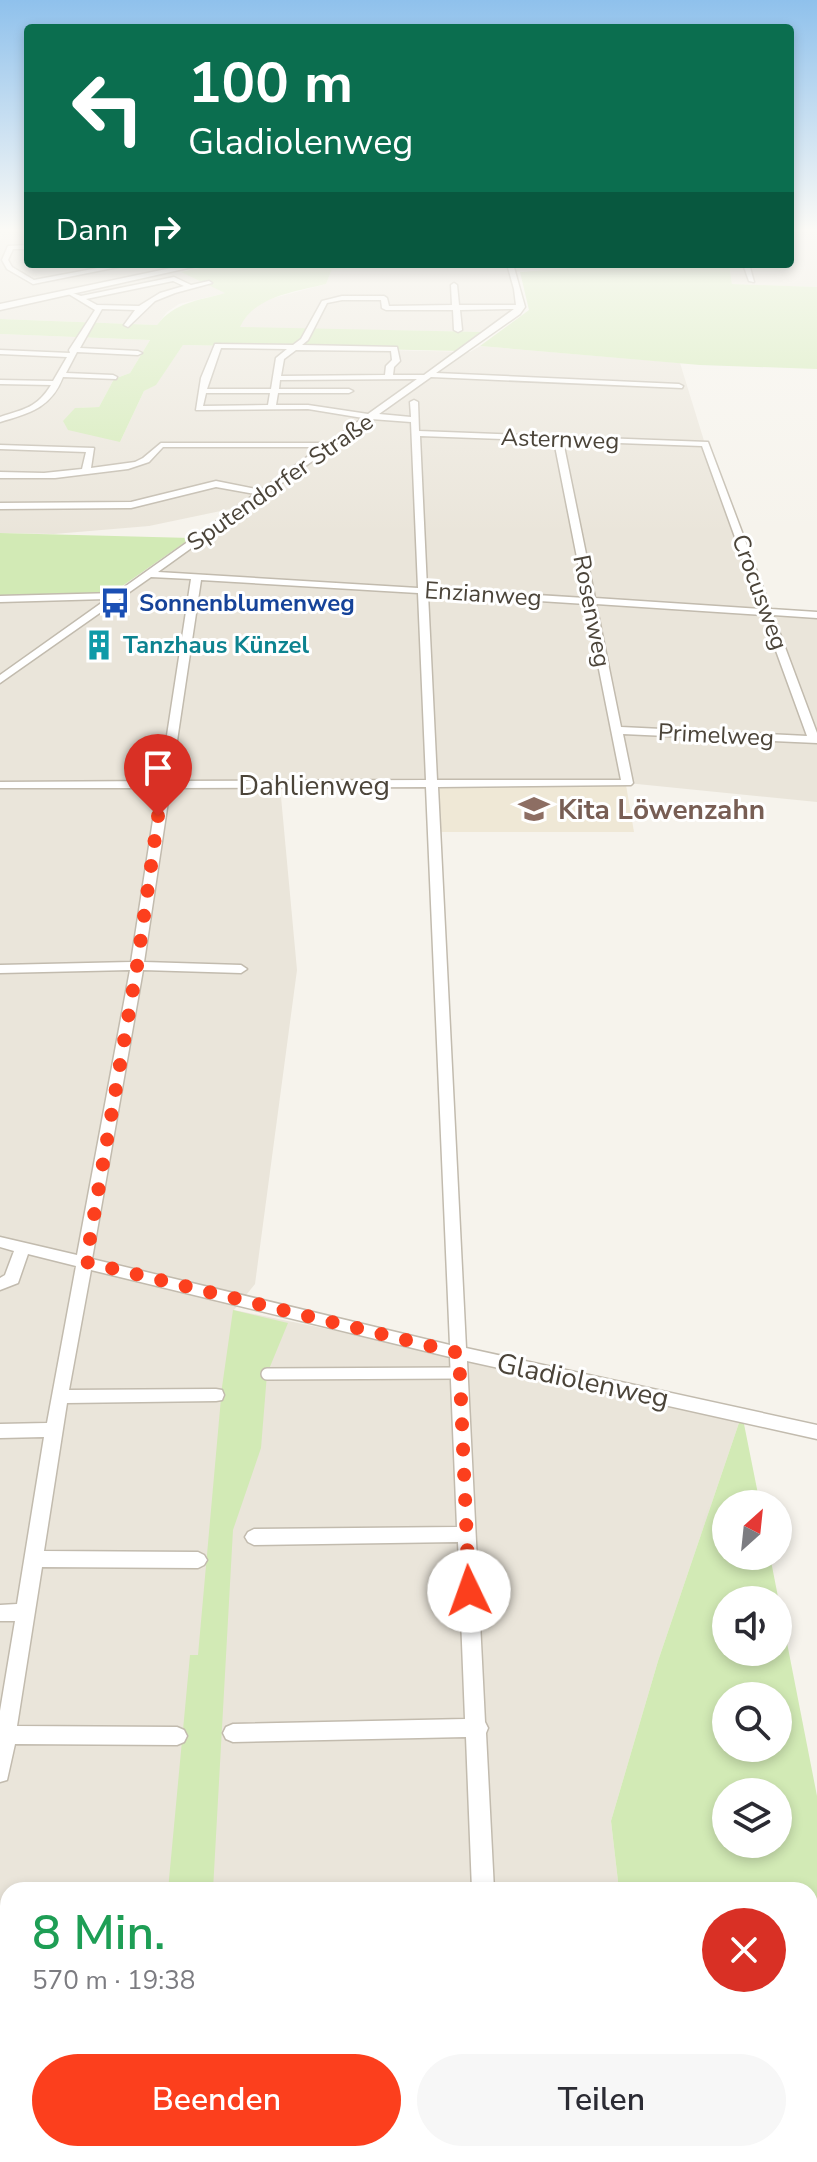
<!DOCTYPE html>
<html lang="de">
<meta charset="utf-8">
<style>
body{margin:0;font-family:"Nunito Sans",sans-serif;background:#f7f7f7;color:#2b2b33;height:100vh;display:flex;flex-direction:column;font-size:30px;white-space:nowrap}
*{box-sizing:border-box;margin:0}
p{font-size:26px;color:#7c7c81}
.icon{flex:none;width:44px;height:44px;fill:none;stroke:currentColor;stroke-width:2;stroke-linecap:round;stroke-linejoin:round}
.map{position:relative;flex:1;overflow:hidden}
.panel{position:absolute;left:0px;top:1882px;width:818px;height:280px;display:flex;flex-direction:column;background:#fff;border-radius:24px 24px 0 0;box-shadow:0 4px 12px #0003}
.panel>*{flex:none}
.top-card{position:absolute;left:24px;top:24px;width:770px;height:244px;border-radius:8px;box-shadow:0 4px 12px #0003;background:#0b6e4f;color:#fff;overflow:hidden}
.needle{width:52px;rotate:27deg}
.fabs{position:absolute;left:712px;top:1490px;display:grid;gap:16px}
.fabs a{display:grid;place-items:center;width:80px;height:80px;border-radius:50%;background:#fff;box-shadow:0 4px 12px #0003;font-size:40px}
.pin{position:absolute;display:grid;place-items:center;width:68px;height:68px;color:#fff;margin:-82px -34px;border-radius:50% 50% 50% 0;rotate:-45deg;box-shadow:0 0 8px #0007}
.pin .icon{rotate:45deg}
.me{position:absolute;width:88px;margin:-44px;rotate:357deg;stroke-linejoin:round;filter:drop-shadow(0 0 6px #0008)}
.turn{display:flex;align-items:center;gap:28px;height:168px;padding:0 32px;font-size:36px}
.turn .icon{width:104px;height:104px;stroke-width:2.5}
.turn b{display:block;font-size:56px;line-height:68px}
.then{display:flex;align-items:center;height:76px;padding:0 32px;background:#0003;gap:16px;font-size:30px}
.round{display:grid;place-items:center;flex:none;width:84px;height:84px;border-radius:42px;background:#f7f7f7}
.head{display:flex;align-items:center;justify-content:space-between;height:136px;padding:0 32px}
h1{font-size:48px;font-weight:600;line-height:60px;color:#1e9e55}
.primary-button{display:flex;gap:16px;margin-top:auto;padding:16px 32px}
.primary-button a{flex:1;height:92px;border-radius:48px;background:#fc3f1d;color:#fff;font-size:32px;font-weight:600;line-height:92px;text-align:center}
.primary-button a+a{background:#f7f7f7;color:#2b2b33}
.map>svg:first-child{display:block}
.residential{fill:#eae5da}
.education{fill:#efe8d6}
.green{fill:#d2eab5;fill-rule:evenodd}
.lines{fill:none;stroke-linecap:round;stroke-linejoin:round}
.pedestrian-casing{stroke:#c2bbae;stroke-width:14}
.minor-casing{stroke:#c2bbae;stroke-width:3}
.tertiary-casing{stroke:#c2bbae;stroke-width:3}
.pedestrian{stroke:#fff;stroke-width:11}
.minor{fill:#fff;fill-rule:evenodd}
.tertiary{fill:#fff;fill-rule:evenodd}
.route{stroke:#fc3f1d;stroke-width:14;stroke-dasharray:0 25.2}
.labels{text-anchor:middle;stroke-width:6;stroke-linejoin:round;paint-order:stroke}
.far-street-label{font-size:24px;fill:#4b4439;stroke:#fff}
.far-transit-label{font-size:24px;font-weight:bold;fill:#164399;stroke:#fff;text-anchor:start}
.far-culture-label{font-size:24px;font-weight:bold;fill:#0d838f;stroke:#fff;text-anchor:start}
.street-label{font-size:28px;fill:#4b4439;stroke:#fff}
.education-label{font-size:28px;font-weight:bold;fill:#785e54;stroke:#fff;text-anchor:start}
</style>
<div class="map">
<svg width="817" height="2162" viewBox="0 0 817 2162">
<rect width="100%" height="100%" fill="#f6f3ec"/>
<g class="residential">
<path d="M5,231H28V264H217L183,271L226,293L179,304L167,312L157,325L0,319V241Z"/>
<path d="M790,231H817V287L732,284L729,264H790Z"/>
<path d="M409,264H623L513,272L521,307L492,332L239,328L246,313L266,300L326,284L332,269L409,267Z"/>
<path d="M0,334L150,340L130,373L114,379L99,407L76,408L120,442L144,391L156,384L183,345L470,352L480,346L680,363L705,444L768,611L817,615V802L627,783L280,786L297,970L255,1284L234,1310L742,1414L658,1661L611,1821L619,1890H8V2054H0V599L108,596L122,599L260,498L251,496L235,508L149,526L54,534L0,533Z"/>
<path d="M197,2154H645L646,2162H197Z"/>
</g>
<path class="education" d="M626,785L634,832H439L437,786Z"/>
<g class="green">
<path d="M217,264H409V266L332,269L326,284C295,292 254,296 240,327L486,332L460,351L183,345L156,385L144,391L120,442L68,430L63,421L75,408L99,407L114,379L130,373L150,340L0,334V319L157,325C175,302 197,301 225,293L181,272Z"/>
<path d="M623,264H729L732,284L817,287V369L700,365L480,346L529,310L520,272Z"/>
<path d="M0,533L191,538L108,596L0,599Z"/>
<path d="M233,1310L288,1323L267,1374L261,1448L233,1530L213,1890H168L190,1655H198L222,1387Z"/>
<path d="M742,1414L760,1504H726V1556H770L817,1796V2162H646L645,2154H810V1890H619L611,1821L658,1661ZM726,1600H778V1652H726ZM726,1696H778V1748H726ZM726,1792H778V1844H726Z"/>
</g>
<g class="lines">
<g class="pedestrian-casing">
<path id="pedestrian" d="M267,1374L459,1373"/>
</g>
<g class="minor-casing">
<g id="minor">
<path d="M28,245V249H13L8,260L12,267L34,280L119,264H133L33,284L7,269L2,260L8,246Z"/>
<path d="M507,264H513L525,307L520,314L436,373L679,384L683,386L682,388L431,377L379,414L411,417L410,402L414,400L418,402L419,431L708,442L771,609L817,612V618L773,615L817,733V743L623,734L633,783L631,785L438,787L466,1348L817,1425V1439L467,1361L485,1722L488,1728L486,1733L494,1890H472L466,1737L233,1742L226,1739L223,1733L226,1727L233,1724L465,1719L458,1542L254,1545L248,1542L245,1537L248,1532L254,1529L457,1527L450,1357L91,1270L69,1390L216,1389L222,1390L224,1395L222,1400L216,1401L67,1403L44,1551L198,1552L204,1555L207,1560L204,1565L198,1568L42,1567L17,1726L177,1727L184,1730L187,1736L184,1742L177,1745L15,1744L7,1780L0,1782V1711L15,1621H0V1605L17,1604L44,1437L0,1438V1424L47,1423L76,1266L28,1254L18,1283L0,1290V1278L5,1275L14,1251L0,1247V1237L77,1255L130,970L0,973V965L131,962L158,788H0V782L160,781L191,579L151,577L0,683V675L107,599L0,602V596L116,593L255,494L216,487L131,508L0,509V503L131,502L216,481L261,490L321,447H163L149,462L128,469L55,478H0V472L44,473L82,469L86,452L0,449V445L94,448L91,468L135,462L143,458L161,443H328L363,418L308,409L196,410L201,378L215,344L293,345L301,339L322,301L342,296H384L387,298L389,306L452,305L451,285L454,283L457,285L459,305H516L514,289ZM342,300H381L382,308L386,310H453L454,330L458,332L462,330L460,310L514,309L424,375H393L394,367L400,361L397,347L302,345L308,340L327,303ZM221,348L287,349L276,358L271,389H207ZM296,350L391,351L392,360L386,366L385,375L281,376L284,359ZM417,379L368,414L308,405H276L278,393H349L353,391L349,389H279L280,380ZM206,393H270L268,405L203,406ZM371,419L411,422L418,588L158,572ZM420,436L554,441L585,598L427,588ZM563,441L702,446L761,609L595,598ZM201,580L418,593L426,780L171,781ZM428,594L586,604L621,780H437ZM596,604L763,615L807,736L621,727ZM426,787L450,1345L92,1259L143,970L241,973L247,969L241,965L144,962L170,788Z"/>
<path d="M743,264H749L754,282L749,281Z"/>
<path d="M174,277L191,285L209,281L212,283L175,293L155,301L128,327L124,325L135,310L102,309L80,348L138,351L142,353L138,355L77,352L66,373L113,375L117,377L116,379L63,377C51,408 30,413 0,422V417C24,409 37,408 51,385L0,384V380L53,381L67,357L0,354V350L70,353L69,350L95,310L67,293V291L81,296ZM173,281L184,286L160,293L139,306L97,305L86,299Z"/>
<rect x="0" y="1915" width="8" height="22"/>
<rect x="284" y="2154" width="24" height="8"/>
<rect x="487" y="2154" width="24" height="8"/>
</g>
</g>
<g class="tertiary-casing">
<path id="tertiary" d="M190,264H206L0,310V304Z"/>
</g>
<use href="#pedestrian" class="pedestrian"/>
<use href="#minor" class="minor"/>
<use href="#tertiary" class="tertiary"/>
</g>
<linearGradient id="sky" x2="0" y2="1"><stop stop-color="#8fc1ec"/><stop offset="0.43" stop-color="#fbfaf6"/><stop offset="1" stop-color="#fbfaf6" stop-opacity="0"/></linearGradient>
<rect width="817" height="534" fill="url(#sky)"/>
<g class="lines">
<path class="route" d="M158,816L137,966L86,1262L459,1353L469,1591"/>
</g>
<defs>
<g id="bus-bare" transform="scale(2.4)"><path d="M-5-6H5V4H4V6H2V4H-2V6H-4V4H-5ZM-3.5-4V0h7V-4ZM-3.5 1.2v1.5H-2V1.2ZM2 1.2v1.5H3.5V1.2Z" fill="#1a4fb4" stroke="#fff" stroke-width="2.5" paint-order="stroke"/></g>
<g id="building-bare" transform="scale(2.4)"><path d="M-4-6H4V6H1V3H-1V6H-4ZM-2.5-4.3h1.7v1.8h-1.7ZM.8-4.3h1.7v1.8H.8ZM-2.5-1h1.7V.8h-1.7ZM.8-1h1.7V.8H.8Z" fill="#0f9aa8" stroke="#fff" stroke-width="2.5" paint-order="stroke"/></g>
<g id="school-bare" transform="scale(2.4)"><path d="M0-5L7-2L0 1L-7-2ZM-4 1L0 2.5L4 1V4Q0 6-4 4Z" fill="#8d6e63" stroke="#fff" stroke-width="2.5" paint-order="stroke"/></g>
</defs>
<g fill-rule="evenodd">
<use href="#bus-bare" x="115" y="603"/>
<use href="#building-bare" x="99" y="645"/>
<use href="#school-bare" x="534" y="809"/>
</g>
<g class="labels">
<g class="far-street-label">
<text transform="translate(560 439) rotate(2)" y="8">Asternweg</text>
<text transform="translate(280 482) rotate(-35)" y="8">Sputendorfer Straße</text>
<text transform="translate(760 592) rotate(70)" y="8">Crocusweg</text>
<text transform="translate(483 594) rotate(4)" y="8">Enzianweg</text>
<text transform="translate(592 611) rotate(79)" y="8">Rosenweg</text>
<text transform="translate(716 735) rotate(3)" y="8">Primelweg</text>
</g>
<g class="far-transit-label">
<text x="139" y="611">Sonnenblumenweg</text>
</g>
<g class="far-culture-label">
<text x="123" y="653">Tanzhaus Künzel</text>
</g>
<g class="street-label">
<text x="314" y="795">Dahlienweg</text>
<text transform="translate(583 1380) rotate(12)" y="10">Gladiolenweg</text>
</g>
<g class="education-label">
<text x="558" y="819">Kita Löwenzahn</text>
</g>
</g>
</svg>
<div class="fabs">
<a><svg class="needle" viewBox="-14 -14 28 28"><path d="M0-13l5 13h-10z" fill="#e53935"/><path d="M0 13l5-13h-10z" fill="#7c7c81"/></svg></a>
<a><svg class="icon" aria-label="sound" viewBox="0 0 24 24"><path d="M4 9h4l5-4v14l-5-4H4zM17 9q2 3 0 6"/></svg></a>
<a><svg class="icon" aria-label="search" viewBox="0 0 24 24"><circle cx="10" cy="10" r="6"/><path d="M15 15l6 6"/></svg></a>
<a><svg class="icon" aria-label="layers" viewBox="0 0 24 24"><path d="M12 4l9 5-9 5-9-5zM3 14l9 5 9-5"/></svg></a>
</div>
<div class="pin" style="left:158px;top:816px;background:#d93025"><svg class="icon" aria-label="arrive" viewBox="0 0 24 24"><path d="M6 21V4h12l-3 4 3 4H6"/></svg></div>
<svg class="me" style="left:469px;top:1591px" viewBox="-20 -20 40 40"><circle r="19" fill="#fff"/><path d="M0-13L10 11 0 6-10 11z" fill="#fc3f1d"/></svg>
<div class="top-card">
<div class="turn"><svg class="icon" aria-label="left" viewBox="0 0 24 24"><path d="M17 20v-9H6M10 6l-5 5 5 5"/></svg><div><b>100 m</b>Gladiolenweg</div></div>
<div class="then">Dann<svg class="icon" aria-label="right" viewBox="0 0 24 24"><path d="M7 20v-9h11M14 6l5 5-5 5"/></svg></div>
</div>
<section class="panel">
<div class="head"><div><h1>8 Min.</h1><p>570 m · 19:38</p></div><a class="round" style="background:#d93025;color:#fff"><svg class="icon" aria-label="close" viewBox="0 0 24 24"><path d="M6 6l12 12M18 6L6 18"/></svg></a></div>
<div class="primary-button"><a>Beenden</a><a>Teilen</a></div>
</section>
</div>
